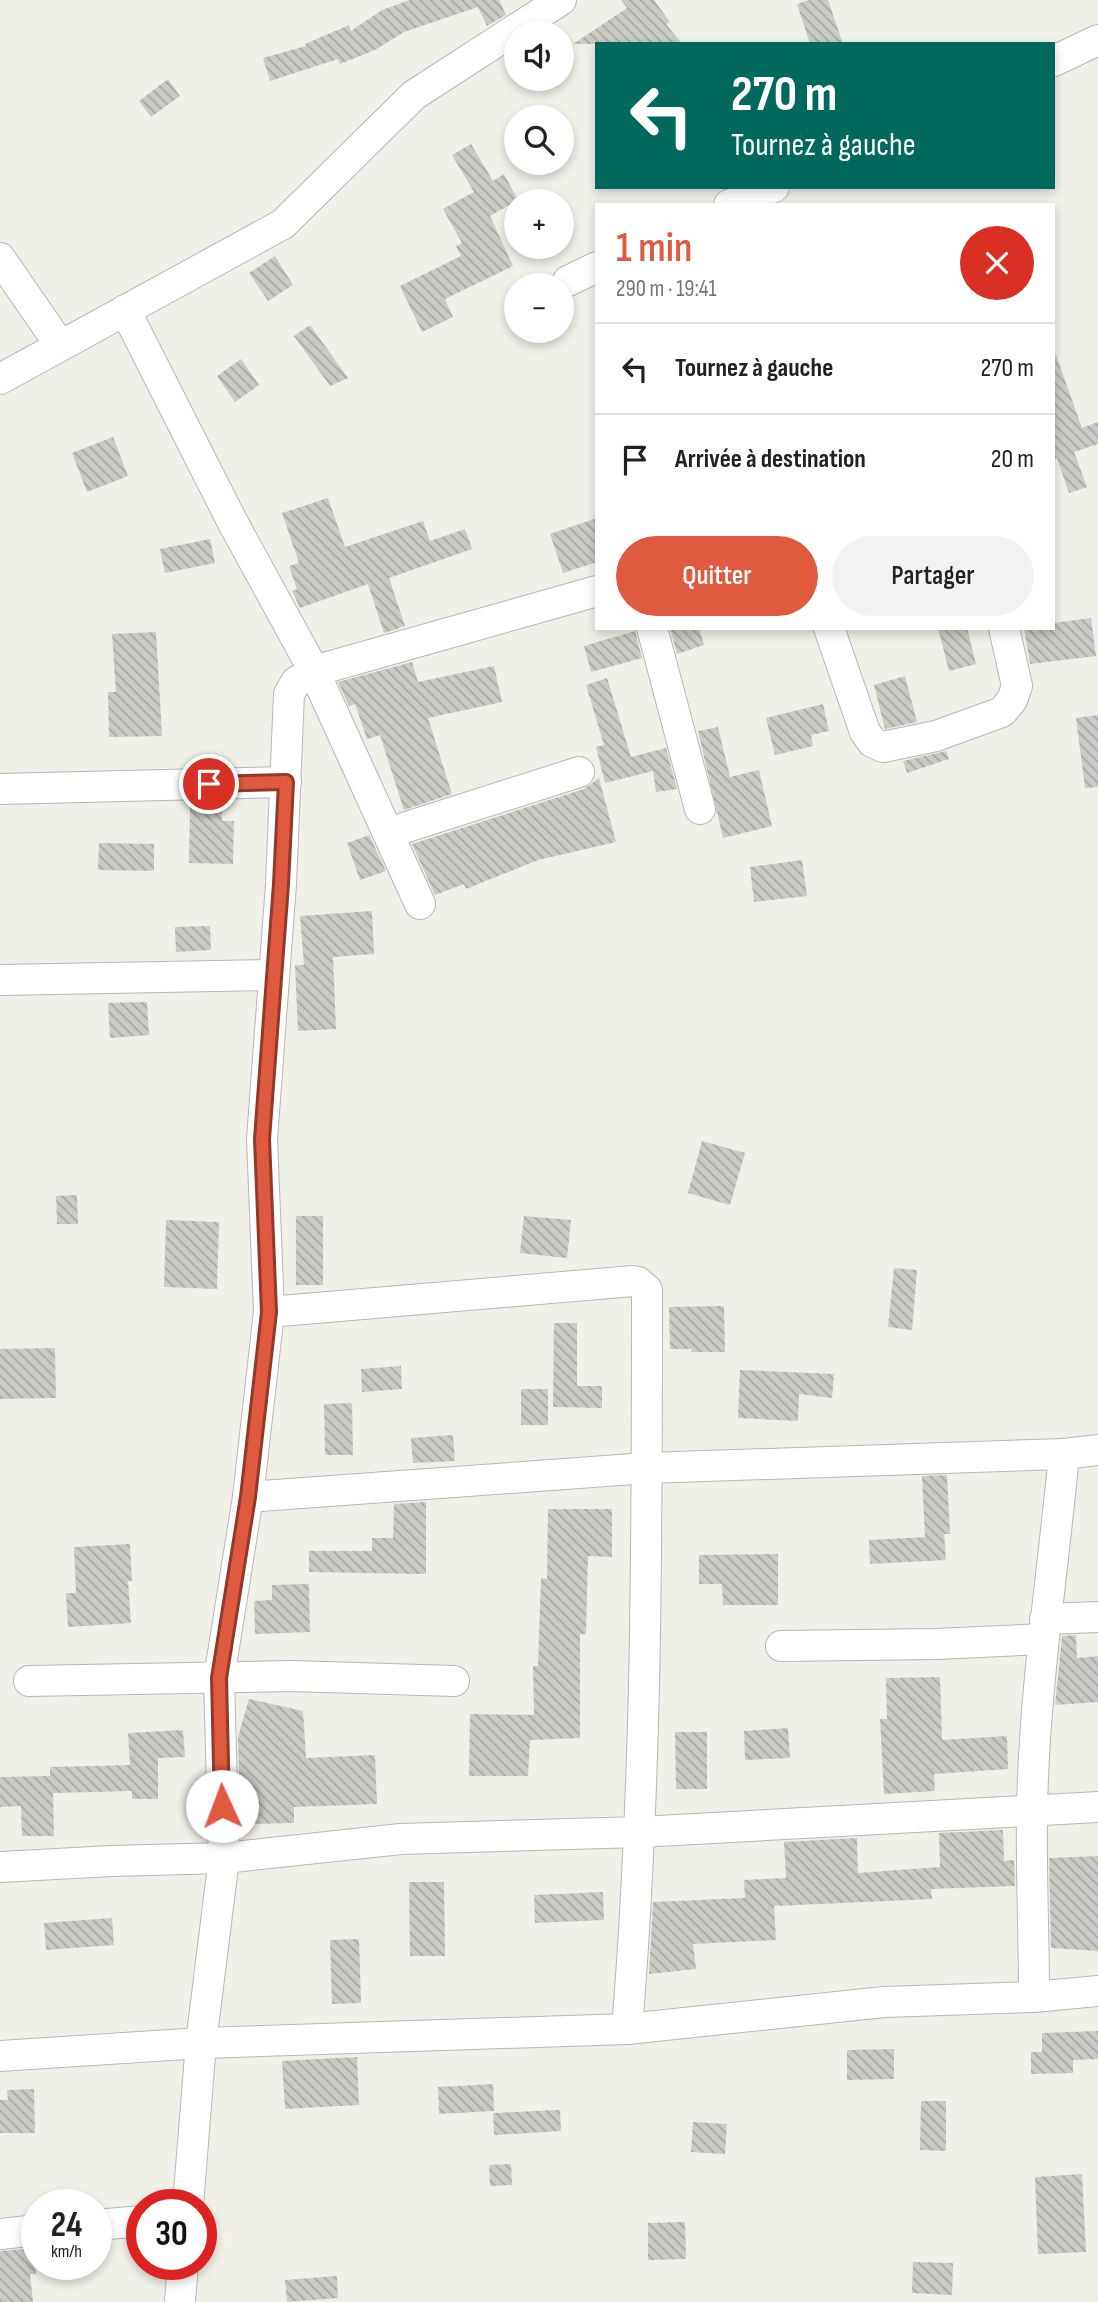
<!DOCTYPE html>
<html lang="fr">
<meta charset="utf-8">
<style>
body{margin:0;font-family:"Sofia Sans Condensed",sans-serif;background:#f2f2f2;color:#202124;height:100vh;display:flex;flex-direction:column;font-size:26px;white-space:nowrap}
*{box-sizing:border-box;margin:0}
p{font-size:23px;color:#757577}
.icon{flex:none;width:38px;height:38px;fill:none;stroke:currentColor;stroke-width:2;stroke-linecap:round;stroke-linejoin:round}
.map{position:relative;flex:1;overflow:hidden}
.side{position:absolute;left:595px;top:203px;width:460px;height:427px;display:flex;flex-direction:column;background:#fff;border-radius:0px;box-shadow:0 4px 10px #0003}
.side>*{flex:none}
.hud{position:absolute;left:595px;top:42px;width:460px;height:147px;border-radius:0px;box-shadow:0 4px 10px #0003;background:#00695c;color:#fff;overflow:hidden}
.controls{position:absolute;left:504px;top:21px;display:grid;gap:14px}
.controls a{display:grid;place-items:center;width:70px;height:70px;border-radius:50%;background:#fff;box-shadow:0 4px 10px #0003;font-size:35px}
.speed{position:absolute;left:21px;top:2189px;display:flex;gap:14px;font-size:35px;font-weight:700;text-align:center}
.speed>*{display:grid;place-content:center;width:91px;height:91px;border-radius:50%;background:#fff;box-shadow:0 4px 10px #0003;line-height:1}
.speed small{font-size:18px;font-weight:400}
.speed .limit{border:10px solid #d22;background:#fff;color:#111}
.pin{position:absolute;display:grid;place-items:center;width:60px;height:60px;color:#fff;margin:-30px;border:4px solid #fff;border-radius:50%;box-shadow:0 2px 7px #0007}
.me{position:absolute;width:77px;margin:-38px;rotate:358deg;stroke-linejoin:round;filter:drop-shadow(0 0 5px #0008)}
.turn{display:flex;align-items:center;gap:24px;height:147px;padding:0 21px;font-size:32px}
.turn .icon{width:91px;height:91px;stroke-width:2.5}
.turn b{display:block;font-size:49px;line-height:60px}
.round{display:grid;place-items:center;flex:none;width:74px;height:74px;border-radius:37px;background:#f2f2f2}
.headline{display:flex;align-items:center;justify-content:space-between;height:119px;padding:0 21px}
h1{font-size:42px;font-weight:600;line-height:52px;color:#df5a3f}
.primary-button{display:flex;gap:14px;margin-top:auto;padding:14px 21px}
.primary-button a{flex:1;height:80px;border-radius:42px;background:#df5a3f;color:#fff;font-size:28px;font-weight:600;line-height:80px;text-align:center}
.primary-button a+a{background:#f2f2f2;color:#202124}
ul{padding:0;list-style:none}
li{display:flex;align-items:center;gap:21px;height:91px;padding:0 21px;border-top:2px solid #e0e0e0}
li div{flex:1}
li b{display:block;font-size:26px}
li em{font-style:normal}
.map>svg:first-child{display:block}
.building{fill:url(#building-back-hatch)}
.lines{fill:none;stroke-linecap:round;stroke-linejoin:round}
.minor-casing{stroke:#b5b7bb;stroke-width:32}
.minor{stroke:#fff;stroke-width:30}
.route-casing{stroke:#913a29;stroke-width:18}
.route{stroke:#df5a3f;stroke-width:12}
</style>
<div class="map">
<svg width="1098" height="2302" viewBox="0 0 1098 2302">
<defs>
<pattern id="building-back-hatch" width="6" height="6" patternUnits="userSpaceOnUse" patternTransform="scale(1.75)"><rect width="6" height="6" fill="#cccac4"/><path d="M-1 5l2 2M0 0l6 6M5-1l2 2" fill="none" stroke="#a9a7a3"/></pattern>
</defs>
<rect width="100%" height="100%" fill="#f0efe8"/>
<g class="building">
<path d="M410,0H499L506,15L487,26L478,7L404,32L375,50L340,64L338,59L270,81L263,58L306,46L305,44L349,25L351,31L382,10Z"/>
<path d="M621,0H654L670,22L666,24L682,44H573L627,8Z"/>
<path d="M809,0H828L843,44H810L797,4Z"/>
<path d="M168,79L180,96L151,117L139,101Z"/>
<path d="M471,144L493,181L504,174L518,200L490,216L513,266L445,299L453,317L422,332L400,286L461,256L456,246L462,243L443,209L474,192L452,155Z"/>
<path d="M275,256L293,285L268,301L249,273Z"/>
<path d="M310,325L348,378L330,386L294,336Z"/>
<path d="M1054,355H1056L1082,428L1098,422V444L1074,452L1087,487L1069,493L1057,458L1054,459Z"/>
<path d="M241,359L259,385L235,402L217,376Z"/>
<path d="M113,437L128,476L87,492L72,453Z"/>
<path d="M328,498L345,547L423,521L430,541L465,529L472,549L389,578L405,626L394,630L384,633L368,584L300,608L292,591L297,589L289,566L299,563L282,513Z"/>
<path d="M597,518V562L563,573L550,534Z"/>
<path d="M210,539L215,563L165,573L160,549Z"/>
<path d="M1091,618L1096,656L1030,664L1024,628H1054V623Z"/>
<path d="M670,628H699L704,645L677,654Z"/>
<path d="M938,628H967L976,664L949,671Z"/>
<path d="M635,631L642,658L591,672L584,646Z"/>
<path d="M156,632L162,736L109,737L108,692H116L112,634Z"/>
<path d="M412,662L418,682L494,666L502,702L428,718L452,794L404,810L380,735L367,739L355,704L349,706L338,682Z"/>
<path d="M905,676L917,722L885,729L874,685Z"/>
<path d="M607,678L631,757L666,748L677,789L656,792L653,771L605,783L596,747L604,745L586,685Z"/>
<path d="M823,704L829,731L811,735L813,746L775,755L766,718Z"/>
<path d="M1098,715V787L1085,788L1076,718Z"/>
<path d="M718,727L730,777L759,770L772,826L723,838L698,731Z"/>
<path d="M946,751L949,759L907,773L903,761Z"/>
<path d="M599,778L616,842L538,860L466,889L464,884L435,895L412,844L584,789Z"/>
<path d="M222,801V821H234L233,864L189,863L190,802Z"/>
<path d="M369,835L386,871L360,880L347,843Z"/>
<path d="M99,843L154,844V871L98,870Z"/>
<path d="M802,860L807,896L754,902L750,867Z"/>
<path d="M372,911L374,954L333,957L336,1029L298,1031L295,965H304L300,916Z"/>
<path d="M210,926L211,950L176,952L175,927Z"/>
<path d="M147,1002L149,1035L110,1038L108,1003Z"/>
<path d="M702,1141L745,1153L730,1205L688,1193Z"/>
<path d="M77,1195L78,1224H57L56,1196Z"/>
<rect x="296" y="1216" width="27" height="69"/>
<path d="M524,1216L571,1220L567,1258L520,1253Z"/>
<path d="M166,1220L219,1222L217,1289L164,1287Z"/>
<path d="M894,1268L917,1270L912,1330L888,1327Z"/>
<path d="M724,1306L725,1352H691L692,1349H670L669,1307Z"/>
<path d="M554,1323H577V1386H602V1408L553,1407Z"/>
<path d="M55,1348L56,1398L0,1399V1349Z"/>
<path d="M401,1366L402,1389L362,1392L361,1369Z"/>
<path d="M740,1370L834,1374L832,1398L799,1394L798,1421L738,1418Z"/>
<rect x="521" y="1389" width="27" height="36"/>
<path d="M352,1403L353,1455H325L324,1404Z"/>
<path d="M453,1435L455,1461L413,1463L411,1438Z"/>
<path d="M947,1475L950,1534H944L946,1560L870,1564L869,1540L925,1537L922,1476Z"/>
<path d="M426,1502V1574L309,1572V1551H372V1538H393L394,1504Z"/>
<path d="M548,1509H612V1557L588,1556L586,1634H580V1738L530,1740L528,1776H469L470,1714L534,1715L533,1666H538L541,1578L547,1579Z"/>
<path d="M130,1544L132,1581H128L131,1623L68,1627L66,1593H76L74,1547Z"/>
<path d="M778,1554V1605H723L722,1584H699V1555Z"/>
<path d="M309,1584L310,1632L255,1634L254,1601L272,1600V1585Z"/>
<path d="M1076,1635L1077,1658L1098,1656V1702L1055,1705L1062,1636Z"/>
<path d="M940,1677L942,1740L1007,1736L1008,1769L934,1774L935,1791L884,1794L880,1719H887L886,1678Z"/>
<path d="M249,1699L303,1711L306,1758L375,1755L377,1804L294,1807V1823L253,1824L252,1805H240L238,1737Z"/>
<path d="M788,1728L790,1758L745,1760L744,1731Z"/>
<path d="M183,1730L185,1757L158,1758V1799H132V1791L53,1793L54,1836H22L21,1806L0,1807V1777L50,1776V1767L130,1765L128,1733Z"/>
<path d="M675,1732H707V1789H676Z"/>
<path d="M1003,1830L1004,1861L1014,1860L1015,1886L931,1889L932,1899L774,1906L776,1940L693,1944L696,1969L649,1974L653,1902L745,1898L744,1880L786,1878L784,1842L857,1838L858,1873L940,1867L939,1833Z"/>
<path d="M1098,1856V1951L1051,1948L1049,1858Z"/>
<path d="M409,1882H444L445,1956H410Z"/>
<path d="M603,1892L604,1920L535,1923L534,1895Z"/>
<path d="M112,1918L114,1945L46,1950L44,1923Z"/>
<path d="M359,1939L361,2003L332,2004L330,1940Z"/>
<path d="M1098,2031V2059L1073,2060V2073L1031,2074V2052H1042V2033Z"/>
<path d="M894,2049V2079L847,2080V2050Z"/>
<path d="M357,2057L359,2105L285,2109L282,2061Z"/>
<path d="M493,2084L494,2111L439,2114L438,2087Z"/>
<path d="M34,2089L35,2133H0V2100H8L7,2090Z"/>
<path d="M921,2101H946V2151L920,2150Z"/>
<path d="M560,2110L561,2131L494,2135L493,2113Z"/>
<path d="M693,2122L727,2124L725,2154L691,2152Z"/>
<path d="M511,2164L512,2185L490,2186L489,2165Z"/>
<path d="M1082,2174L1086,2252L1038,2254L1035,2177Z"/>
<path d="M685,2222L686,2259L648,2260V2223Z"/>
<path d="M35,2248L36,2274H30L33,2302H0V2251Z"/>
<path d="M913,2262L953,2263L952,2295L912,2293Z"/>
<path d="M337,2276L338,2298L287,2302L285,2280Z"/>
</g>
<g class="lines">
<g class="minor-casing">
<g id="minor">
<path d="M1054,61L1098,40"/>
<path d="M729,205L774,187"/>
<path d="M0,258L60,345"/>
<path d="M568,281L597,267"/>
<path d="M125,310L232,521L314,671L420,904"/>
<path d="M0,379L283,224L414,95L561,0"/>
<path d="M652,628L700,809"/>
<path d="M829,628L865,732L872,742L883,747L936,736L1002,712L1012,700L1017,686L1004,628"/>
<path d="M0,789L286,782"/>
<path d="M388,833L579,772"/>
<path d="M0,980L273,975"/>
<path d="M269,1312L633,1281L638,1282L647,1290C647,1536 647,1784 627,2029"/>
<path d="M248,1497L647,1468L1064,1454L1098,1450"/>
<path d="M1045,1619L1098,1617"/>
<path d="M781,1646L936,1644L1043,1639"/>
<path d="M29,1681L291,1676L454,1681"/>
<path d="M0,1867L112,1861L224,1858L401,1839L640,1832L1098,1807"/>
<path d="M1034,1997C1034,1935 1031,1872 1032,1810C1034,1691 1053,1573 1064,1454"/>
<path d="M0,2056L201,2043L627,2029L884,2002L1034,1997L1098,1991"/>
<path d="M188,2205L201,2043L224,1858L219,1678L248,1497L269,1312L262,1139L281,884L289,694L296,682L314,671L597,591"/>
<path d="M96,2225L142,2221"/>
<path d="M0,2234L37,2230"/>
<path d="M180,2302L183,2264"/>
</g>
</g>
<use href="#minor" class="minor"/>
</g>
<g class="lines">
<g class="route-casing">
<path id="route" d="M209,784L286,782L281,884L262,1139L269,1312L248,1497L219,1678L222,1806"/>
</g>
<use href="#route" class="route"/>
</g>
</svg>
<div class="controls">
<a><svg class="icon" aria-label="sound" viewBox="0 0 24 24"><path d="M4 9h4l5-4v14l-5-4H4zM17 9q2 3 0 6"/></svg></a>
<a><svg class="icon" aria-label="search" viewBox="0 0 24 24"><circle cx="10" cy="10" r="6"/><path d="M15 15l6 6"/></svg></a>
<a>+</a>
<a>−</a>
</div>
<div class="speed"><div>24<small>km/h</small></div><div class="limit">30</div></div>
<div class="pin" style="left:209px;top:784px;background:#d93025"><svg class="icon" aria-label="arrive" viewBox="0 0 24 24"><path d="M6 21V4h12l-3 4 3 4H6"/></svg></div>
<svg class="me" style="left:222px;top:1806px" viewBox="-20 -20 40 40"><circle r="19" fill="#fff"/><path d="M0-13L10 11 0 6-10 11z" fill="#df5a3f"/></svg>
<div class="hud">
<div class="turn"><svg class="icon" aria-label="left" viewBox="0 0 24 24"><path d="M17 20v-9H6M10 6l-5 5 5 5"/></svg><div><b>270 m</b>Tournez à gauche</div></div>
</div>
<section class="side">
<div class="headline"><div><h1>1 min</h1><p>290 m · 19:41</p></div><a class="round" style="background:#d93025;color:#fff"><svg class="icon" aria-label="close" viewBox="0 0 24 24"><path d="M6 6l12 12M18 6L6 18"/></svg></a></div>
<ul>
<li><svg class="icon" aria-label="left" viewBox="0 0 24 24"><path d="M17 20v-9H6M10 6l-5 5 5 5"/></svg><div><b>Tournez à gauche</b></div><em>270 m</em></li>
<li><svg class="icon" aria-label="arrive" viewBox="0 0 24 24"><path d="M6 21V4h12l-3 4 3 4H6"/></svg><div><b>Arrivée à destination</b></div><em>20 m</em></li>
</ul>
<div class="primary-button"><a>Quitter</a><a>Partager</a></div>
</section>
</div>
